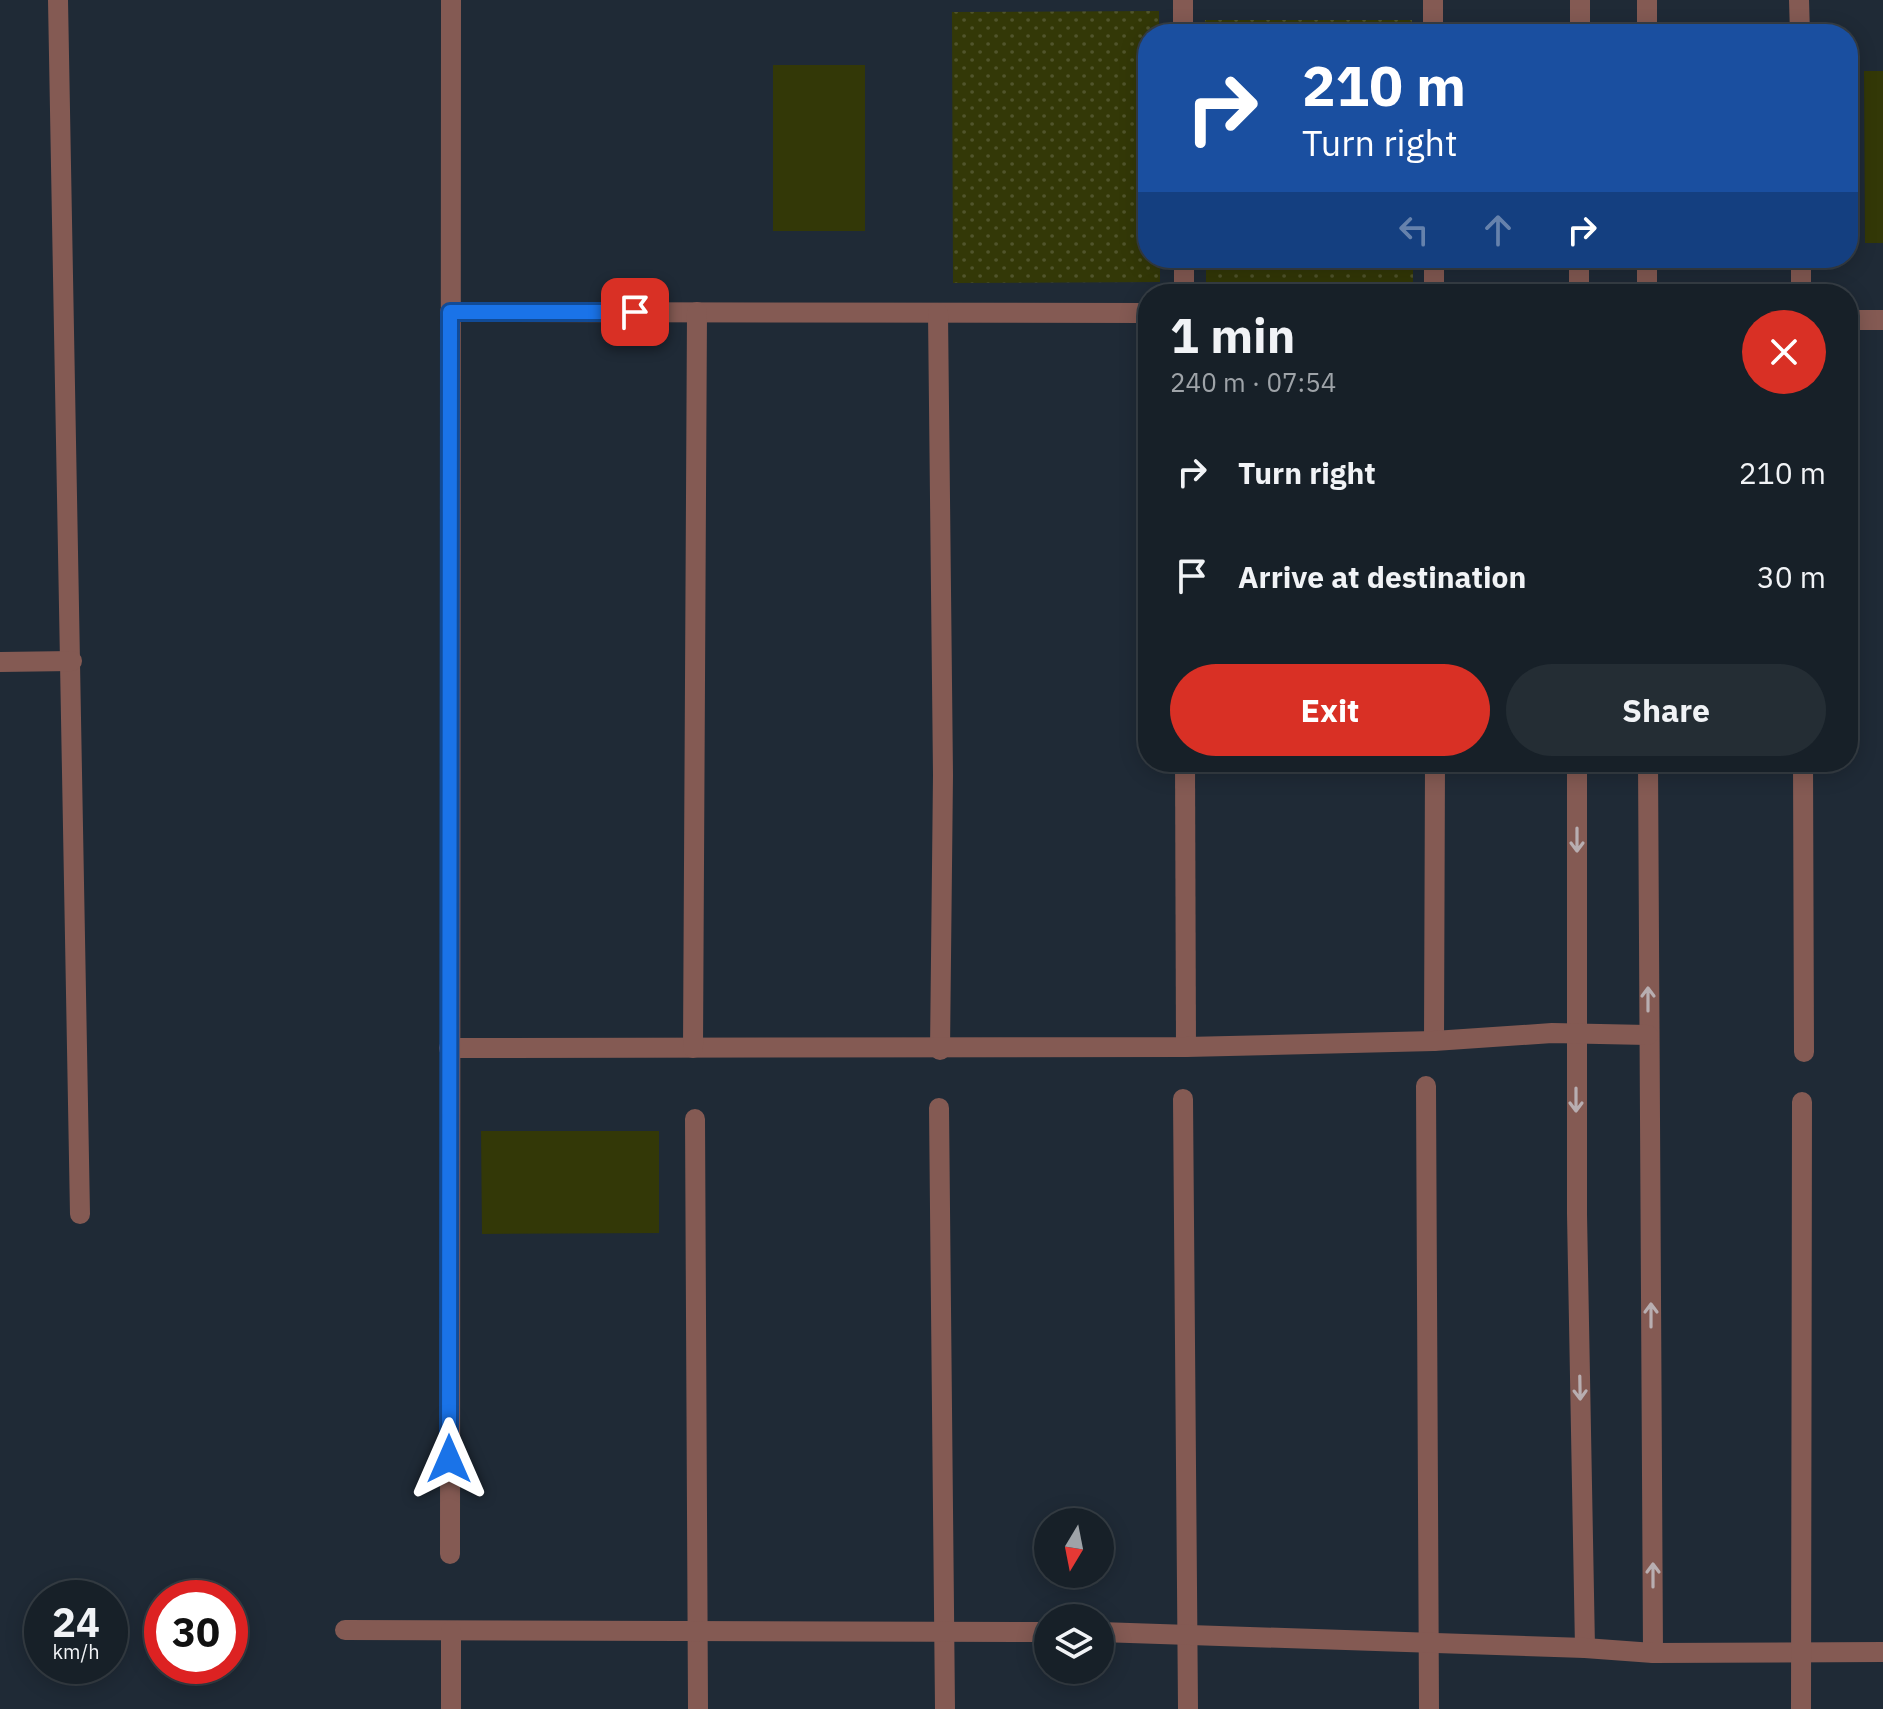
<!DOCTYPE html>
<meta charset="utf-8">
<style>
body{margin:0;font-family:"IBM Plex Sans",sans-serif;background:#242d34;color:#f1f3f6;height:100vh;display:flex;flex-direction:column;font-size:30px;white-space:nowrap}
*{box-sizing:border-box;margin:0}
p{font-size:26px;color:#9ea3a8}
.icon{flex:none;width:44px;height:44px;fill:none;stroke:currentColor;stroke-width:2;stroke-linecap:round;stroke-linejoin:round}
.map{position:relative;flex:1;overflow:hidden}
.details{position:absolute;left:1138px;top:284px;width:720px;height:488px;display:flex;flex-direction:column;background:#172028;border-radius:32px;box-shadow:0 4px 20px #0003,0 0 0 2px #363e45}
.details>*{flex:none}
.hud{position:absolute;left:1138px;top:24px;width:720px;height:244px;border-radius:32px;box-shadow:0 4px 20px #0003,0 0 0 2px #363e45;background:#1a4fa0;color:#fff;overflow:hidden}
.needle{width:52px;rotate:190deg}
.buttons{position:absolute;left:1034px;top:1508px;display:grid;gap:16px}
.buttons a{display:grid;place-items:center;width:80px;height:80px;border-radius:50%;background:#172028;box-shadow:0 4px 20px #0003,0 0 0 2px #363e45;font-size:40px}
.speed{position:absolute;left:24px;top:1580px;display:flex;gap:16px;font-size:40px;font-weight:700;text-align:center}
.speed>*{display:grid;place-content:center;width:104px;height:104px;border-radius:50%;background:#172028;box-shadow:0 4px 20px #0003,0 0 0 2px #363e45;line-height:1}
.speed small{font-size:20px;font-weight:400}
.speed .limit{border:12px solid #d22;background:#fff;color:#111}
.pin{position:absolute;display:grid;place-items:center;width:68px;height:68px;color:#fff;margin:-34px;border-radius:16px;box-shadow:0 4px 12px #0006}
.me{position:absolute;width:88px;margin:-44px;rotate:0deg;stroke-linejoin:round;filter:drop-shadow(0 0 6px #0008)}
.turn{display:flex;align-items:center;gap:28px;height:168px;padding:0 32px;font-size:36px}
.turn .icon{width:104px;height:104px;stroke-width:2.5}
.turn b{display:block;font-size:56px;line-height:68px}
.lanes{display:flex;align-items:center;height:76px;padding:0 32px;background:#0003;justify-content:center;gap:40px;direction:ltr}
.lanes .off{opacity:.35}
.round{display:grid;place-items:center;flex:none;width:84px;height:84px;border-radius:42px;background:#242d34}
.head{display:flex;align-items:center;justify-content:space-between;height:136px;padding:0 32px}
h1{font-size:48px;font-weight:700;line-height:60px}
.action{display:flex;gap:16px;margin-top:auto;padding:16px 32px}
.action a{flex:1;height:92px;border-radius:48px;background:#d93025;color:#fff;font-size:32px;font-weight:700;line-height:92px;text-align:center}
.action a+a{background:#242d34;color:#f1f3f6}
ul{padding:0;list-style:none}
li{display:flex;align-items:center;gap:24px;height:104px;padding:0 32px}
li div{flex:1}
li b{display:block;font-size:30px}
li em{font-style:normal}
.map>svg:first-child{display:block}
.grass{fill:url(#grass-dots)}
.garden{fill:#333807}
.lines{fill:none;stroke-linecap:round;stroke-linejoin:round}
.street{stroke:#845a53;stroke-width:20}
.oneway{stroke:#b8aeb1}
.route-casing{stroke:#114b97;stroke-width:20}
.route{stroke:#1a73e8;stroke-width:14}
</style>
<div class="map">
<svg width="1883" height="1709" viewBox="0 0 1883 1709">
<defs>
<pattern id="grass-dots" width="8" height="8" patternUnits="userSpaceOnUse" patternTransform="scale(2)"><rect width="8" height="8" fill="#333807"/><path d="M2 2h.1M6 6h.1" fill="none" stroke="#50542b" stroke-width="1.8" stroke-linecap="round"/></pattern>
</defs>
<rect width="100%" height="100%" fill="#1f2a36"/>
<g class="grass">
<path d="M1159,11V34H1148V258H1160V282L953,283L952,12Z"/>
<rect x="1205" y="20" width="207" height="14"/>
<path d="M1206,258H1413V291L1206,292Z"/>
</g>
<g class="garden">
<rect x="773" y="65" width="92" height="166"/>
<path d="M1864,71H1883V243H1865Z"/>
<path d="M481,1131H659V1233L482,1234Z"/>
</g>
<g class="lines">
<g class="street">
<path d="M58,0L80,1214"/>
<path d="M1183,0V34"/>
<path d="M1433,0V34"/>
<path d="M1647,0V34"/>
<path d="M1799,0L1800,34"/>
<path d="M1580,34V0"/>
<path d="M1184,258V294"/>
<path d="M1434,258V294"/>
<path d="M1647,258V294"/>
<path d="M1801,258V294"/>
<path d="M1579,294V258"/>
<path d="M450,312L1148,313"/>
<path d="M938,313L943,775L940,1050"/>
<path d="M1848,320H1883"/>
<path d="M0,662L72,661"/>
<path d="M1185,762L1186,1047"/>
<path d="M1577,762V1214L1585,1648"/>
<path d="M1648,762L1653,1653"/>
<path d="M1803,762L1804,1052"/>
<path d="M1434,1041L1435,762"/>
<path d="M449,1048L1186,1047L1434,1041L1552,1033L1648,1035"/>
<path d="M693,1048L697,312"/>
<path d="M1426,1086L1429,1709"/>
<path d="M1183,1099L1188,1709"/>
<path d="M939,1108L945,1709"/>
<path d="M695,1119L698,1709"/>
<path d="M450,1554L451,0"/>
<path d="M345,1630L1048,1632"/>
<path d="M451,1631V1709"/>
<path d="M1100,1632L1585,1648L1653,1653L1883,1652"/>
<path d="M1801,1709L1802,1102"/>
</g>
</g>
<defs><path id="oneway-shaft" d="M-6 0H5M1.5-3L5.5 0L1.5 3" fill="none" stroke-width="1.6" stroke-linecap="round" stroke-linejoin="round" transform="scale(2)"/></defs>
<g class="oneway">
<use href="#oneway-shaft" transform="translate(1577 840) rotate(90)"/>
<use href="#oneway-shaft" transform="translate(1648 999) rotate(-90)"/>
<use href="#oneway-shaft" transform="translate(1576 1100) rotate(90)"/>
<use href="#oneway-shaft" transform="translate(1651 1315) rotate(-90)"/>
<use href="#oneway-shaft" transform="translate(1580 1388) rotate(89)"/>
<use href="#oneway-shaft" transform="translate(1653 1575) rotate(-90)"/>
</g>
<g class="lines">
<g class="route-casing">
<path id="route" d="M449,1459L450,312H635"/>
</g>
<use href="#route" class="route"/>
</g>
</svg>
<div class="buttons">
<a><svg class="needle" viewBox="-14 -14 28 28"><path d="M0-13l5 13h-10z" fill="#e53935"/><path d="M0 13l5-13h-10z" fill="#9ea3a8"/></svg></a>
<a><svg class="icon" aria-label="layers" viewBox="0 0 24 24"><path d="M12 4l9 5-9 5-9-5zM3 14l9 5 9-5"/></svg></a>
</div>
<div class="speed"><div>24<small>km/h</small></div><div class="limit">30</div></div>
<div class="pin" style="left:635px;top:312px;background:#d93025"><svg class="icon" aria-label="arrive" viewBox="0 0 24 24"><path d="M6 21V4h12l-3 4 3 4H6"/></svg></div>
<svg class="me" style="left:449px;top:1459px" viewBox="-20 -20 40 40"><path d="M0-17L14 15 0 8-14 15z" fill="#1a73e8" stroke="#fff" stroke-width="4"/></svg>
<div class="hud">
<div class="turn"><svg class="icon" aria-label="right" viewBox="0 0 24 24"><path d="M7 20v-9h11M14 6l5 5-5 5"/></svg><div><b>210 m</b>Turn right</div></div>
<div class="lanes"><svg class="icon off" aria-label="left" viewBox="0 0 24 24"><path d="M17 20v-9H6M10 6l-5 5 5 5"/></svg><svg class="icon off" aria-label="ahead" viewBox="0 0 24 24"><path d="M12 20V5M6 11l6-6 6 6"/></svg><svg class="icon" aria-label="right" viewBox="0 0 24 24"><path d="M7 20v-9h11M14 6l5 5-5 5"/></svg></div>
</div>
<section class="details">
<div class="head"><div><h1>1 min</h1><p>240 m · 07:54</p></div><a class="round" style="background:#d93025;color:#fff"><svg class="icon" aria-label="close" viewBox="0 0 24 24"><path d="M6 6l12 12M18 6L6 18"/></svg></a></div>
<ul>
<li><svg class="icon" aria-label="right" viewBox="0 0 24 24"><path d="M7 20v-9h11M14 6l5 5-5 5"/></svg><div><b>Turn right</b></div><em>210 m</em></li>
<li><svg class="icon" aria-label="arrive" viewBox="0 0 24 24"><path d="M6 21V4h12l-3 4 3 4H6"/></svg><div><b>Arrive at destination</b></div><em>30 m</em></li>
</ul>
<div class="action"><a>Exit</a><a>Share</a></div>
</section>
</div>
